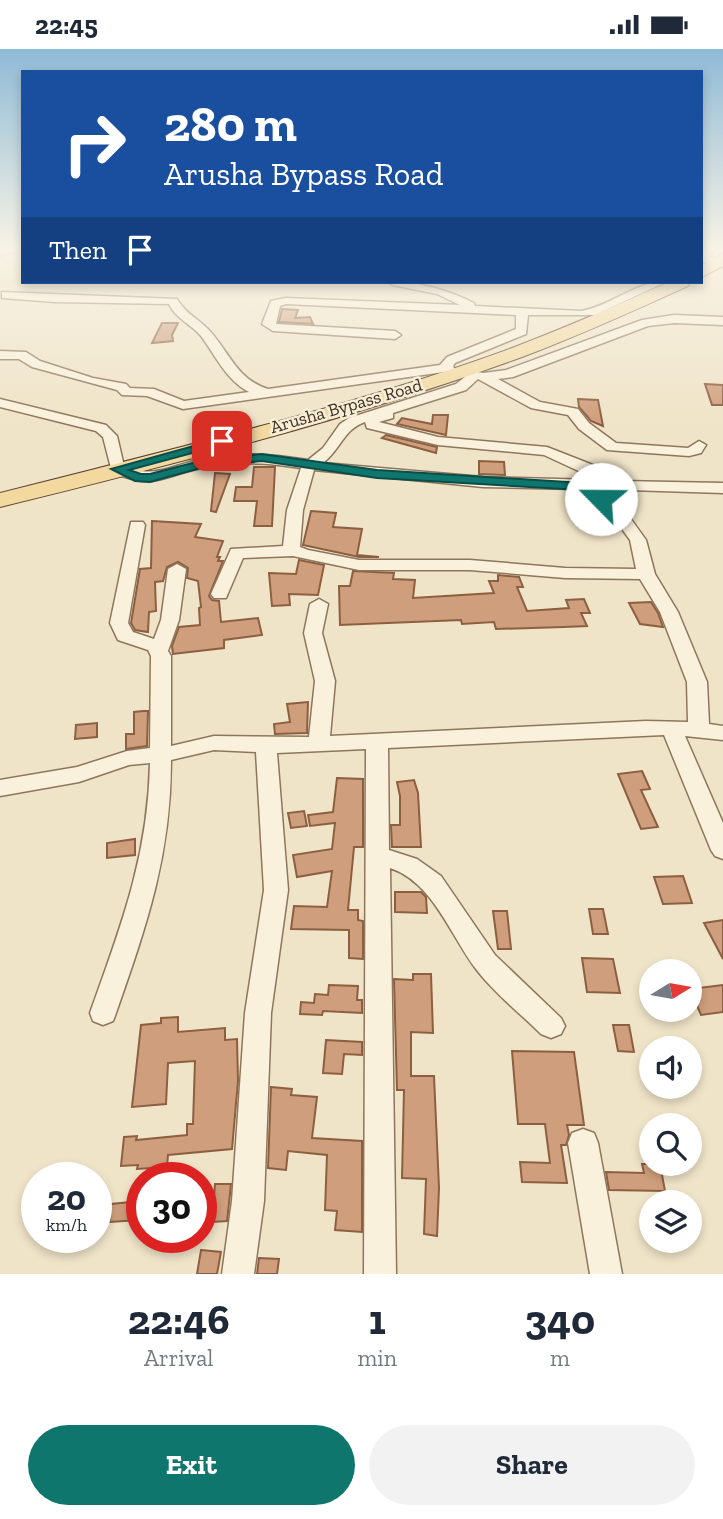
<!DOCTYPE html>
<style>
body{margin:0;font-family:"Zilla Slab",serif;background:#f2f2f3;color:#1f2937;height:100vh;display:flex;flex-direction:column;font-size:26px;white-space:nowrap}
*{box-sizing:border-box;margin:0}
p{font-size:23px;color:#747a83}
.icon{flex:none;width:38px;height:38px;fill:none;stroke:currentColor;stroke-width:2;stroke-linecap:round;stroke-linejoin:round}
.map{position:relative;height:1225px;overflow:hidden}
.drawer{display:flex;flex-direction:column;background:#fff;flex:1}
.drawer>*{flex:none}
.top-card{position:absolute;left:21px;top:21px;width:682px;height:214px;border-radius:0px;box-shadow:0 4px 10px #0003;background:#1a4fa0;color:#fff;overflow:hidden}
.needle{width:46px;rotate:79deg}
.tools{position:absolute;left:639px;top:910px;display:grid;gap:14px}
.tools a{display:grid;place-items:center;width:63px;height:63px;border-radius:50%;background:#fff;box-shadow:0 4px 10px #0003;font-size:35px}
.speed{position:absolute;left:21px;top:1113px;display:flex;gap:14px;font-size:35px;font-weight:700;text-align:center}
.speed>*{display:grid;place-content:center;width:91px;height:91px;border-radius:50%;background:#fff;box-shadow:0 4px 10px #0003;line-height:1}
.speed small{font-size:18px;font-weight:400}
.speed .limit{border:10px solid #d22;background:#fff;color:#111}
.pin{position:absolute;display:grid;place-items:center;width:60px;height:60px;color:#fff;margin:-30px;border-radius:14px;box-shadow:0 4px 10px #0006}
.me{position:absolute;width:77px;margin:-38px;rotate:293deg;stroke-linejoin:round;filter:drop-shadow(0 0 5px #0008)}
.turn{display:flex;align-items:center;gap:24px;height:147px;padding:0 28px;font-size:32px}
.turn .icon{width:91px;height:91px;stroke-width:2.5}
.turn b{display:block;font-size:49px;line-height:60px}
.then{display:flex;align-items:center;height:66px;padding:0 28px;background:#0003;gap:14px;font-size:26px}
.eta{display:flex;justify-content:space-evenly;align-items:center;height:119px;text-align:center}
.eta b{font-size:42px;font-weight:700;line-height:49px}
.button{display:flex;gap:14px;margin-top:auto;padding:14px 28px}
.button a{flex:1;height:80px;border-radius:42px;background:#0f766e;color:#fff;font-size:28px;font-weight:700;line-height:80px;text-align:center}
.button a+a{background:#f2f2f3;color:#1f2937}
.status{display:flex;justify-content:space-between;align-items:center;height:49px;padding:0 35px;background:#fff;direction:ltr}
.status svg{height:19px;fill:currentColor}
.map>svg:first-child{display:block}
.farmland{fill:#e6deb5}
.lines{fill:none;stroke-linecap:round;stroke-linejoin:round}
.stream{stroke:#6f938a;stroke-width:2.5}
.building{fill:#cf9f7d;stroke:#8d5f41;stroke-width:2}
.minor-casing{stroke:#8d765c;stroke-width:3}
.primary-casing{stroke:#5b4430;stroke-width:2}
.minor{fill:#faf1dc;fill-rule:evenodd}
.primary{fill:#f3d9a0;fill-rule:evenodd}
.route{fill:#0f766e;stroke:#0a4d48;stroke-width:2}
.labels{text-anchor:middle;stroke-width:5;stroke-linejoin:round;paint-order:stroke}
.far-street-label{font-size:18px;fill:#3d2e20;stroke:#f7eed8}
</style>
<div class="status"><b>22:45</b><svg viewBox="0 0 49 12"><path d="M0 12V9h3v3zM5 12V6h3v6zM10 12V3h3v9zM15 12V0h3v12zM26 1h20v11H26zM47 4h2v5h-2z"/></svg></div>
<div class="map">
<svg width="723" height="1225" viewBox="0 0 723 1225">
<rect width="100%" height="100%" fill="#f0e4c8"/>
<path class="farmland" d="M0,201H23V233H51L0,240Z"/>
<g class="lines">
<path class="stream" d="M0,207L23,202"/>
</g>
<g class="building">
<path d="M282,260L298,261L295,269L310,268L313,275L279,273Z"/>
<path d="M162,274H178L172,286L173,292L152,294Z"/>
<path d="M705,335L723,336V356H712Z"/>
<path d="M578,350L598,351L603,377L591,372L579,358Z"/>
<path d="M433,366H448L446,386L397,375L402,369L432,375Z"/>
<path d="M386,386L437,398L436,404L382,389Z"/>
<path d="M479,412L504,413L505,426L479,425Z"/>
<path d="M254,418H275L272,477H254L257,452H234L236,438H252Z"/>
<path d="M215,424L230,425L216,463L211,462Z"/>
<path d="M311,462L336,464L333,478L362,480L357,506L379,508H359L303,496Z"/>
<path d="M152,472L201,475L195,488L223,492L217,508H220L218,512H223L209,547L212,551L219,552L221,573L258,569L262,586L224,591V599L173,605L172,597L179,578L200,576L199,559L201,558L198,532L187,529L188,519L178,513L167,518L163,532L155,533L156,562L149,563L148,583L135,581L131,574L140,520L151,519Z"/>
<path d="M299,511L324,516L318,546L289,545L290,556L272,557L269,524L296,525Z"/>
<path d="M353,522L394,524L393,530L415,531L413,549L494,544L489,532H498V526L519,528L523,538H517L527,562L569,559L566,551L584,550L590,564H581L587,577L564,578L496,580L494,573L462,575L461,571L340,576L339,537H350Z"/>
<path d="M651,553L658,564L663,578L640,575L629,554Z"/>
<path d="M308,653L307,684L275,685L274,675L290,673L287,655Z"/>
<path d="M143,662H148L147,697L126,700V685H134V663Z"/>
<path d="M97,674V688L75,690L76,676Z"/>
<path d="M642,722L650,740L641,741L658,778L641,780L618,725Z"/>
<path d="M337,729L363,730V798H354L348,861H358V871L363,872V910L349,909V881L291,880L294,857L327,858L332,822L297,828L293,806L332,800L335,774L310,777L308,766L333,763Z"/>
<path d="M414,731L418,744L421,798H392L391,776H400V747L397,733Z"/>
<path d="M304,762L307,777L291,779L288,764Z"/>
<path d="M135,790V806L107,809V794Z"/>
<path d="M683,827L692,854L663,855L654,828Z"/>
<path d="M395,843H421L426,848L427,864L395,863Z"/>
<path d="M589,860H603L608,885H593Z"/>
<path d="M493,862H507L511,900H498Z"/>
<path d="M723,871V910L704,874Z"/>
<path d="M582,909L613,910L620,944L587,943Z"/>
<path d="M413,925H431L433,984L411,983V1027H434L439,1139L437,1187L424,1185L426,1130L402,1129L404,1041H397L394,930L413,931Z"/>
<path d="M329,936L358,937L357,951H362V964L323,962L322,966L300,965L301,953L314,954L315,945L328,946Z"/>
<path d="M723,936V963L701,966L690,940Z"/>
<path d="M178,968V983L225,979V991L237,990L238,1032L232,1100L168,1106L167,1118L137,1120L138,1116L121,1117L124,1088L137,1087L136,1091L187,1086V1075H193L195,1012L168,1014L166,1055L132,1058L141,976L161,974V969Z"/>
<path d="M613,976H629L634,1003L618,1002Z"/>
<path d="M326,991L362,993V1006L344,1005L342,1025L323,1024Z"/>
<path d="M512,1002L574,1003L584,1076H567L569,1086L566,1096H561L567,1134L522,1133L520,1113L550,1114L545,1075H518Z"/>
<path d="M271,1038L292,1040L291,1046L317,1048L312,1089L362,1092V1183L335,1181L337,1162L325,1161L327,1106L288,1102L286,1121L268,1119Z"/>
<path d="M642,1115H660L665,1142L609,1141L606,1123L644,1124Z"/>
<path d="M215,1135H231L227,1172L212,1173Z"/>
<path d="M140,1152L139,1171L110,1173L111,1155Z"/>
<path d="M201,1201L221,1203L217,1225H197Z"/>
<path d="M259,1209L279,1210L277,1225H257Z"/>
</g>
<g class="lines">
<g class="minor-casing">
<g id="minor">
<path d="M704,201H714L709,208L723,212V218L702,212Z"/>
<path d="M388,233C420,233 445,240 474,254L475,257L581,262C611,257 636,232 666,233L595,266H528L526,285L455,314L453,317L458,326L452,330L444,323L183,360L147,347L122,346L117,341L32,318L19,310H0V302L26,303L40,312L93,329L126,335L130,339L154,340L184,352L249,343C226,331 216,307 201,287C191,275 176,270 169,255L55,253L2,249V243L177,250C186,265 196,268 208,280C229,302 236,330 268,340L440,316L447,308L516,280V266L286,255L280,257L276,275L395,282L401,286L395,290L273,282L262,275L271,252L286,249L460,256L437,245L393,236Z"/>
<path d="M674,266L723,268V276L674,274L648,277L513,328L498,330L540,353L578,360L589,374L616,394L688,399L699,392L706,396L701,404L689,407L607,401L579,380L568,366L531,359L478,330L466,341L393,364V369L379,373L438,388L547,398L598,418L620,432L723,434V444L597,440L626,463L646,491L655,525L678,563L707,633L709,675L723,677V691L685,687L723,774V810L715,807L711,801L664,686L388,699L389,801L417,810L441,827L495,906L561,969L565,977L561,985L551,989L541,985C520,964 494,944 476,920C450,886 433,833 390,819L396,1225H364L366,700L277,704L288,841L271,964L264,1152L254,1225H222L232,1152L245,964L264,841L256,703L214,701L171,711C171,807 147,875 116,964L113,972L103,976L93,972L90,964C121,877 148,808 150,714L129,716L79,733L0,747V731L77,718L127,702L150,699L151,607L148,601L118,591L110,574L131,473H143L145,476L128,574L133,583L154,590L161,571L168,520L177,515L186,520L179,571L168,602L171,607V697L214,687L309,688L315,632L304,584L310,555L319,550L328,555L322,584L335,632L330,687L646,672L688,673L687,633L660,563L640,530L565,529L470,521H359L293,507L243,509L226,549H214L211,545L231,500L283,497L287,461L301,419C265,413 243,413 207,418C163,425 159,443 112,423L103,388L96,382L0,358V350L106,376L117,387L124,417C157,431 172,415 204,410C241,403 271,405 308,411L323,399L340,375L349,369L456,335L466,327L458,326V320L484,324L506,321L642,271ZM365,373L367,379L438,396L544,406L598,431L483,428L323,414C340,401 344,380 365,373ZM314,421L483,438L577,440L614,469L630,491L636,520L565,519L470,511H359L308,501L300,498L303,461Z"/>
<path d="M583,1080L594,1084L598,1094L622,1225H590L568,1094L572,1084Z"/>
</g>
</g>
<g class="primary-casing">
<g id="primary">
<path d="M723,205V217L702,228V216Z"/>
<path d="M669,233H690L688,237C633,262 578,287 522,308C352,370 175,415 0,458V444C171,400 346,360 512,299C565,279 617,256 669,233Z"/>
</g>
</g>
<use href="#minor" class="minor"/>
<use href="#primary" class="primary"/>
</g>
<linearGradient id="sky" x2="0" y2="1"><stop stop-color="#8fbad6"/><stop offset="0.54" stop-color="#f8f3e6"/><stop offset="1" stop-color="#f8f3e6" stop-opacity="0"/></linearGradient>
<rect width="723" height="372" fill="url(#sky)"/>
<path class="route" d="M222,389L228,392L226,395L129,421L141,425H150L204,411L262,405L377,421L583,434L607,450L601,454L580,441L377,429L262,412L204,418L150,433L135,432L111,420Z"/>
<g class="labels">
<g class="far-street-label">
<text transform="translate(346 357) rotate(-16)" y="6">Arusha Bypass Road</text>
</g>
</g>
</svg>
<div class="tools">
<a><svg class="needle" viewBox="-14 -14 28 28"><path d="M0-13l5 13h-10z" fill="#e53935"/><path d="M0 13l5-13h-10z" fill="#747a83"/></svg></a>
<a><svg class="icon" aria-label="sound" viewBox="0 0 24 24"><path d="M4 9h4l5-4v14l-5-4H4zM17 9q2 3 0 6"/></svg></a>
<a><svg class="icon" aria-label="search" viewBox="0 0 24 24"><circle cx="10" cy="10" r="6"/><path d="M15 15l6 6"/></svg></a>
<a><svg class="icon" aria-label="layers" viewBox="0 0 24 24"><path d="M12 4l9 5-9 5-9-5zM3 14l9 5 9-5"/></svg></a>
</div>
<div class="speed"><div>20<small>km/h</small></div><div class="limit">30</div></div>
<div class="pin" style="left:222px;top:392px;background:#d93025"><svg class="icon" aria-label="arrive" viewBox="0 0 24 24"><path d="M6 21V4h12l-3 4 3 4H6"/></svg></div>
<svg class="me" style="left:601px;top:450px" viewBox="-20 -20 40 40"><circle r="19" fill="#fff"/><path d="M0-13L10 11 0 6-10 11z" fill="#0f766e"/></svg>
<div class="top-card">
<div class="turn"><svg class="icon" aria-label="right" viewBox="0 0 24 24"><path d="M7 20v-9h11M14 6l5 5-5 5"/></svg><div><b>280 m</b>Arusha Bypass Road</div></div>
<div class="then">Then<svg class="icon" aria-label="arrive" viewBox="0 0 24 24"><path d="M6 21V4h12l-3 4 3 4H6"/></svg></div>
</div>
</div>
<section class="drawer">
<div class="eta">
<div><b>22:46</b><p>Arrival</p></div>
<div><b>1</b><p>min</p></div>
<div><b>340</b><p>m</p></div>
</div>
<div class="button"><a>Exit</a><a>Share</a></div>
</section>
